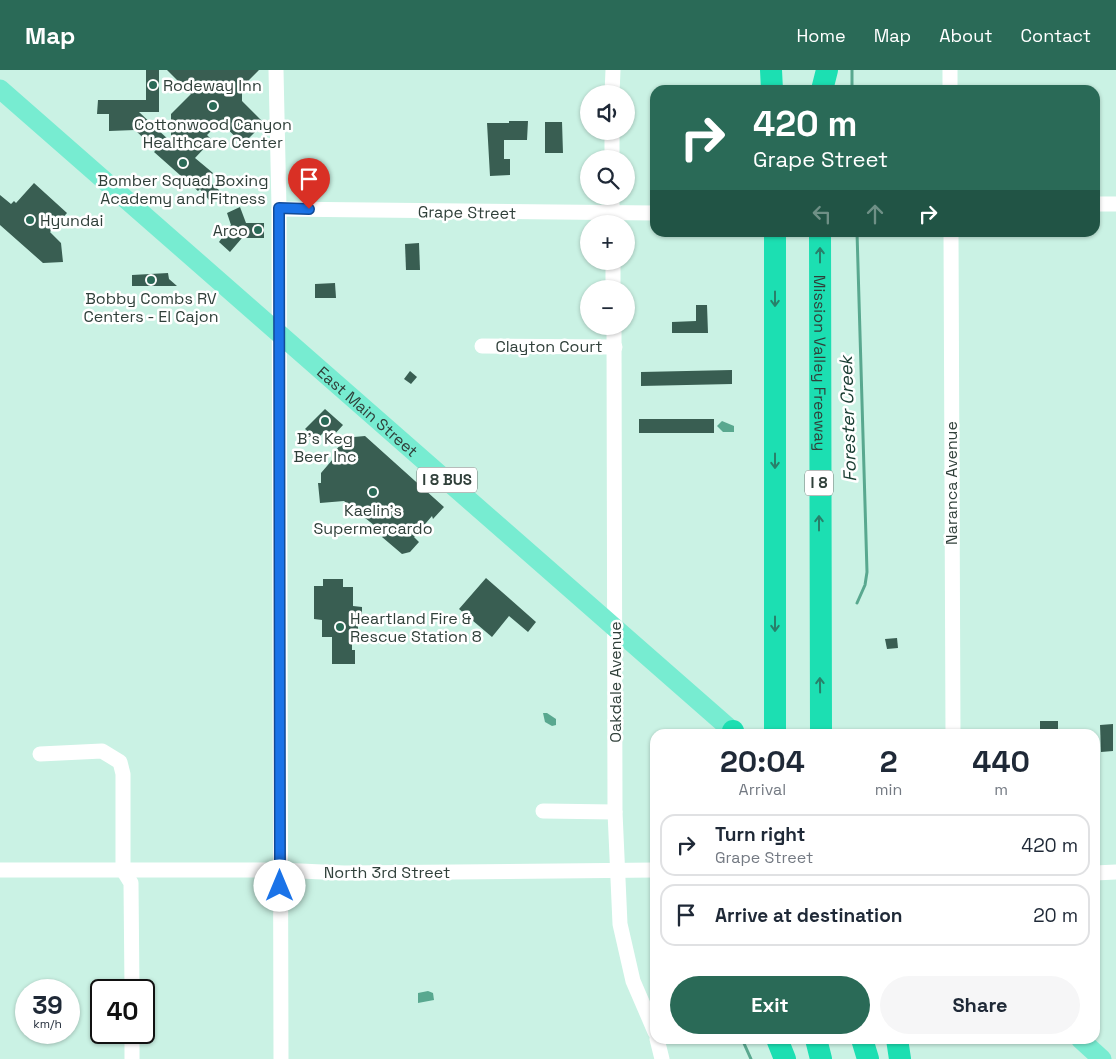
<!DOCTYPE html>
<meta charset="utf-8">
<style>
body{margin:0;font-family:"Space Grotesk",sans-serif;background:#f6f6f7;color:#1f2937;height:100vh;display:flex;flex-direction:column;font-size:19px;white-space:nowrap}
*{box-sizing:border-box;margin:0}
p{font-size:16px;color:#747a83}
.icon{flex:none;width:28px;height:28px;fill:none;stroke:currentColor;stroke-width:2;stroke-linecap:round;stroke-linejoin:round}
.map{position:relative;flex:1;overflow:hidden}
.panel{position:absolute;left:650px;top:659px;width:450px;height:315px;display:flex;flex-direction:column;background:#fff;border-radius:15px;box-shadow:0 1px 4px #0004}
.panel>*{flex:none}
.top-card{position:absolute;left:650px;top:15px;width:450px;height:152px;border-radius:15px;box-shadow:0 1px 4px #0004;background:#2a6a57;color:#fff;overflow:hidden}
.fabs{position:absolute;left:580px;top:15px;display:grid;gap:10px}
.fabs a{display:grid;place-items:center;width:55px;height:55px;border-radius:50%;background:#fff;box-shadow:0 1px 4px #0004;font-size:25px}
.speed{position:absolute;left:15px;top:909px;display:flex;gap:10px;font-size:25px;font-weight:700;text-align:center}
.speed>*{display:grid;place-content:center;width:65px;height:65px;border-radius:50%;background:#fff;box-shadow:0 1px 4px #0004;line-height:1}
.speed small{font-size:12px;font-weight:400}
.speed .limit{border:2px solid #111;border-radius:8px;background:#fff;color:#111}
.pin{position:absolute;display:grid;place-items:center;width:42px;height:42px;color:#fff;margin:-51px -21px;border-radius:50% 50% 50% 0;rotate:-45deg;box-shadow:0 0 5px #0007}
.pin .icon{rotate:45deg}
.me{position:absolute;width:55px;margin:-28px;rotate:0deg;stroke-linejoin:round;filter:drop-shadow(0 0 4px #0008)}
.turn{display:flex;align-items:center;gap:18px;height:105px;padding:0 20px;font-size:22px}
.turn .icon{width:65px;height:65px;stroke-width:2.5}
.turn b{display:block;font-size:35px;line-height:42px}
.lanes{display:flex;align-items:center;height:48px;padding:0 20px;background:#0003;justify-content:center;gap:25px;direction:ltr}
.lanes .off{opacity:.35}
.eta{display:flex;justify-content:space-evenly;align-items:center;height:85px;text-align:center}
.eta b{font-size:30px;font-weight:800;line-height:35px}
.cta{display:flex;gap:10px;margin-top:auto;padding:10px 20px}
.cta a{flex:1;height:58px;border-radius:30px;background:#2a6a57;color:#fff;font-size:20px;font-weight:800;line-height:58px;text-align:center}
.cta a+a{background:#f6f6f7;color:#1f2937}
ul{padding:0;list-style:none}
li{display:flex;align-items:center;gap:15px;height:62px;margin:0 10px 8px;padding:0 10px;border:2px solid #e0e1e3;border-radius:15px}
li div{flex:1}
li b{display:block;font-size:19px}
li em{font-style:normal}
header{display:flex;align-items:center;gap:30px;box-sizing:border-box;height:70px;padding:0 25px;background:#2a6a57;color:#fff}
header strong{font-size:24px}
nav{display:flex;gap:28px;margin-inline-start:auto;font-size:18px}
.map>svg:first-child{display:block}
.water{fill:#59a88f}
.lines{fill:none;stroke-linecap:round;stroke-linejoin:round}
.stream{stroke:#59a88f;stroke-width:3}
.building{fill:#395e52}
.minor{stroke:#fff;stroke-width:15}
.major{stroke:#77ecd1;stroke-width:19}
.highway{stroke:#1cdfb2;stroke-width:22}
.oneway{stroke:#28806a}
.route-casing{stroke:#114b97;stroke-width:12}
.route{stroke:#1a73e8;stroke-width:9}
.poi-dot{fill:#2a6a57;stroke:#fff;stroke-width:2}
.labels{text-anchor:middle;stroke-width:5;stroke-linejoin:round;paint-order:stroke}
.shield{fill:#fff;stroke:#6e7975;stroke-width:1}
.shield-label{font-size:15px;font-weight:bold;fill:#30403a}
.poi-label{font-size:16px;fill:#30403a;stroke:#fff}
.street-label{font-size:16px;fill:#30403a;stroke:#fff}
.water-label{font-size:18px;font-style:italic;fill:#183c31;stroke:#fff}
</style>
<header>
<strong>Map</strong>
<nav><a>Home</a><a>Map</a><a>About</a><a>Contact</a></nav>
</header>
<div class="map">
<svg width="1116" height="989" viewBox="0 0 1116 989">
<rect width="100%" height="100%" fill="#caf2e4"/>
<g class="water">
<path d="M722,351L734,356V362H723L717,356Z"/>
<path d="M543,643H547L556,649V655L552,656L545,652Z"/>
<path d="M428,921L433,923L434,930L418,933V923Z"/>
</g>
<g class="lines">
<g class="stream">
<path d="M852,0V20"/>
<path d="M857,162L867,502L865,515L857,533"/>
<path d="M742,969L751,989"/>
</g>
</g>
<g class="building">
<path d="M146,0H159V42H139L171,72V44L191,24L167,0H259L242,17V31L264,53L243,74L220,52L207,65L212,70L195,88L213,103L207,110L219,120L216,129L209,130L200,119L198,121L154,82L156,80L135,60L109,61V44H97L98,30H146Z"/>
<path d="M509,51H528L527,70H504V89H510V105L490,106L487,53H509Z"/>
<path d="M545,52H562L563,83H545Z"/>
<path d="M34,113L67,143L50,162L61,173L63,192L43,193L0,155V125L11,134L14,131L16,133Z"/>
<path d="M240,137L246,153H264V168H242L230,182L219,172L231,155L227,143Z"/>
<path d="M419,173L420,200H406L405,174Z"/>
<path d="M168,203L169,209L177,216H132V205Z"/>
<path d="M335,213L336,228H315V214Z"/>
<path d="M696,235H707L708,263H672V252L696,251Z"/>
<path d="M732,300V314L641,316V302Z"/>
<path d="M410,301L417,307L411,314L404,309Z"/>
<path d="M325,339L343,355L333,366L326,360L319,367H315L305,359Z"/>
<rect x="639" y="349" width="75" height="14"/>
<path d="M365,366L444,437L433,449L432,446L414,467L419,472L410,482L402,484L382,467L385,464L344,431L320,433L318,413H321V403L339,382L336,380L346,368L350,372L354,367Z"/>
<path d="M486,508L536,552L528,562L509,546L492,567L459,539Z"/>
<path d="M323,509H343V517H353V536L362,537V550H358V563H352V580H355V594H332V567H322V550L314,549V516H323Z"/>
<path d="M897,568L898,578L887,579L885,569Z"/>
<rect x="1040" y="651" width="18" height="13"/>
<path d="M1113,654V681L1101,682L1100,655Z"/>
</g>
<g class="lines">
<g class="minor">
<path d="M276,0L279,137L281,989"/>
<path d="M950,0V20"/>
<path d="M612,24L613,0"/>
<path d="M612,89V61"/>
<path d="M612,126V154"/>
<path d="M1095,134H1116"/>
<path d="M279,139L655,143"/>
<path d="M951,162L953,664"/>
<path d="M613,191V219"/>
<path d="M614,256L615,742L620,854L633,911L655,962"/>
<path d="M482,276L615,277"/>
<path d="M40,684L102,681L120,692L123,704V800L131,813L132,920"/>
<path d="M543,741L615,742"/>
<path d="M0,800H279L344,803L655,800"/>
<path d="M1095,803L1116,802"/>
<path d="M132,962V989"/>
<path d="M657,969L662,989"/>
</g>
<g class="major">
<path id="s1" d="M0,19L736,664"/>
<path d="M1080,969L1102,989"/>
</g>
<g class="highway">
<path d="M771,0L772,20"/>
<path d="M822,20L827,0"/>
<path id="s2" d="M820,162L821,664"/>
<path d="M733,664V661"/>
<path d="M775,664V162"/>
<path d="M777,969L785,989"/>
<path d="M816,969L821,989"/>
<path d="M862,969L868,989"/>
<path d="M897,969L900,989"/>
</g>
</g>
<defs><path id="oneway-shaft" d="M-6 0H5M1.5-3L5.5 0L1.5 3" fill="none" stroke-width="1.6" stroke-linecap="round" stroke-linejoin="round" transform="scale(1.25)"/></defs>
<g class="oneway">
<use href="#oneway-shaft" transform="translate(820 185) rotate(-90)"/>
<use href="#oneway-shaft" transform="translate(775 229) rotate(90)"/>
<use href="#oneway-shaft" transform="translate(775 391) rotate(90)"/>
<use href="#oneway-shaft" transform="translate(819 453) rotate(-90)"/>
<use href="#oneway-shaft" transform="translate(775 554) rotate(90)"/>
<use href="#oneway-shaft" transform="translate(820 615) rotate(-91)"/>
</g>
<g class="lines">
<g class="route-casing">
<path id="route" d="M280,816L279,138L309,139"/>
</g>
<use href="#route" class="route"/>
</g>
<g class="poi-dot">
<circle cx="153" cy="15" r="5"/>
<circle cx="213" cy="36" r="5"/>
<circle cx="183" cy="93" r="5"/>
<circle cx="30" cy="150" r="5"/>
<circle cx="258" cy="160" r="5"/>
<circle cx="151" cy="210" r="5"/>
<circle cx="325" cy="351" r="5"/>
<circle cx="373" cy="422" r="5"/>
<circle cx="340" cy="557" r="5"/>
</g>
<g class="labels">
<g class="shield">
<rect x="417" y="397.5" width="60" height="25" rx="4"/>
<rect x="805" y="400.5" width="28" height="25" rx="4"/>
</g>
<g class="shield-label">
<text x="447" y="415">I 8 BUS</text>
<text x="819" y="418">I 8</text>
</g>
<g class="poi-label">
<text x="163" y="21" text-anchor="start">Rodeway Inn</text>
<text x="213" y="60">Cottonwood Canyon<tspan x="213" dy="18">Healthcare Center</tspan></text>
<text x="183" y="116">Bomber Squad Boxing<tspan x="183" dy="18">Academy and Fitness</tspan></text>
<text x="40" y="156" text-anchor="start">Hyundai</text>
<text x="248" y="166" text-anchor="end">Arco</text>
<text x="151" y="234">Bobby Combs RV<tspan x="151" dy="18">Centers - El Cajon</tspan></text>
<text x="325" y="374">B's Keg<tspan x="325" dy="18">Beer Inc</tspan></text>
<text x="373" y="446">Kaelin's<tspan x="373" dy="18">Supermercardo</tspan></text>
<text x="350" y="554" text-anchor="start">Heartland Fire &amp;<tspan x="350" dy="18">Rescue Station 8</tspan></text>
</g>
<g class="street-label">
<text transform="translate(467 142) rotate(1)" y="6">Grape Street</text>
<text x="549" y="282">Clayton Court</text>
<text dy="6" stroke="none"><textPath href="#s2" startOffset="131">Mission Valley Freeway</textPath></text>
<text dy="6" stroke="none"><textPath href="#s1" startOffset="489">East Main Street</textPath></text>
<text transform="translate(951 413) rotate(-90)" y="6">Naranca Avenue</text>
<text transform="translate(615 612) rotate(-90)" y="6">Oakdale Avenue</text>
<text x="387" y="808">North 3rd Street</text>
</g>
<g class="water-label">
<text transform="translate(848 349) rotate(-92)" y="6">Forester Creek</text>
</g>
</g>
</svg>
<div class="fabs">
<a><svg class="icon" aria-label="sound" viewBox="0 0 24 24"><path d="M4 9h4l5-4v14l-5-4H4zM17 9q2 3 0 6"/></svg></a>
<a><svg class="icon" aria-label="search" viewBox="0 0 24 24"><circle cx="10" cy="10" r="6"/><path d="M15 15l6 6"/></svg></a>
<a>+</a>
<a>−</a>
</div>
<div class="speed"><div>39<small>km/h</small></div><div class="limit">40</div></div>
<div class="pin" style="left:309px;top:139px;background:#d93025"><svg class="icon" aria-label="arrive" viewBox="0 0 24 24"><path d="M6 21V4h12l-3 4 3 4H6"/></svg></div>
<svg class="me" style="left:280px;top:816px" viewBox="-20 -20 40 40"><circle r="19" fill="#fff"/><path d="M0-13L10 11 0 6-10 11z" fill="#1a73e8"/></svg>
<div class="top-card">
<div class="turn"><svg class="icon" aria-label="right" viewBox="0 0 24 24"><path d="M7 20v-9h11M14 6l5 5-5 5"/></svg><div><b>420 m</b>Grape Street</div></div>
<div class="lanes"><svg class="icon off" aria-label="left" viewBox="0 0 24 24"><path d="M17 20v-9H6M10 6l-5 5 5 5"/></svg><svg class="icon off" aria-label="ahead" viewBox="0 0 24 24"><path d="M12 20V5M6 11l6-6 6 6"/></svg><svg class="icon" aria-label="right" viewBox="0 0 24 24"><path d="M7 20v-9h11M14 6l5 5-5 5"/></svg></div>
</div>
<section class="panel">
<div class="eta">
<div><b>20:04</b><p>Arrival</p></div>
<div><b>2</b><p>min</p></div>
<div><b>440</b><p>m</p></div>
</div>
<ul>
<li><svg class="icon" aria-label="right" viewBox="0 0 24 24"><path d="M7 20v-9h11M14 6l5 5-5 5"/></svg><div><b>Turn right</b><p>Grape Street</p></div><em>420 m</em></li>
<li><svg class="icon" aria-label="arrive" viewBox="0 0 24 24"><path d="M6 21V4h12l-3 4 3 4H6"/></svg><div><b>Arrive at destination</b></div><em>20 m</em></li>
</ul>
<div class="cta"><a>Exit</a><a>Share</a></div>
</section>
</div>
